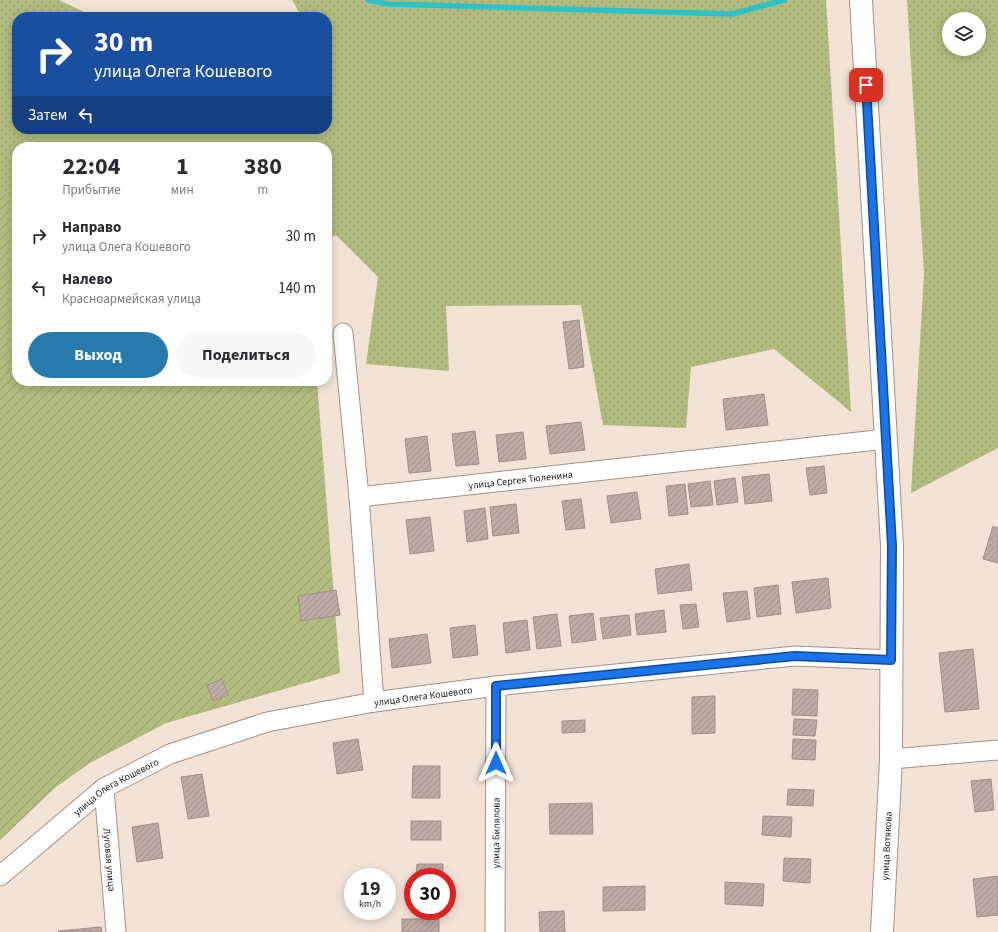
<!DOCTYPE html>
<html lang="ru">
<meta charset="utf-8">
<style>
body{margin:0;font-family:"Source Sans 3",sans-serif;background:#f7f7f7;color:#2b2b33;height:100vh;display:flex;flex-direction:column;font-size:15px;white-space:nowrap}
*{box-sizing:border-box;margin:0}
p{font-size:13px;color:#7c7c81}
.icon{flex:none;width:22px;height:22px;fill:none;stroke:currentColor;stroke-width:2;stroke-linecap:round;stroke-linejoin:round}
.map{position:relative;flex:1;overflow:hidden}
.side{position:absolute;left:12px;top:142px;width:320px;height:244px;display:flex;flex-direction:column;background:#fff;border-radius:16px;box-shadow:0 2px 10px #0003}
.side>*{flex:none}
.top-card{position:absolute;left:12px;top:12px;width:320px;height:122px;border-radius:16px;box-shadow:0 2px 10px #0003;background:#1a4fa0;color:#fff;overflow:hidden}
.buttons{position:absolute;left:942px;top:12px;display:grid;gap:8px}
.buttons a{display:grid;place-items:center;width:44px;height:44px;border-radius:50%;background:#fff;box-shadow:0 2px 10px #0003;font-size:20px}
.speed{position:absolute;left:344px;top:868px;display:flex;gap:8px;font-size:20px;font-weight:700;text-align:center}
.speed>*{display:grid;place-content:center;width:52px;height:52px;border-radius:50%;background:#fff;box-shadow:0 2px 10px #0003;line-height:1}
.speed small{font-size:10px;font-weight:400}
.speed .limit{border:6px solid #d22;background:#fff;color:#111}
.pin{position:absolute;display:grid;place-items:center;width:34px;height:34px;color:#fff;margin:-17px;border-radius:8px;box-shadow:0 2px 6px #0006}
.me{position:absolute;width:44px;margin:-22px;rotate:0deg;stroke-linejoin:round;filter:drop-shadow(0 0 3px #0008)}
.turn{display:flex;align-items:center;gap:14px;height:84px;padding:0 16px;font-size:18px}
.turn .icon{width:52px;height:52px;stroke-width:2.5}
.turn b{display:block;font-size:28px;line-height:34px}
.then{display:flex;align-items:center;height:38px;padding:0 16px;background:#0003;gap:8px;font-size:15px}
.eta{display:flex;justify-content:space-evenly;align-items:center;height:68px;text-align:center}
.eta b{font-size:24px;font-weight:700;line-height:28px}
.action{display:flex;gap:8px;margin-top:auto;padding:8px 16px}
.action a{flex:1;height:46px;border-radius:24px;background:#277aab;color:#fff;font-size:16px;font-weight:700;line-height:46px;text-align:center}
.action a+a{background:#f7f7f7;color:#2b2b33}
ul{padding:0;list-style:none}
li{display:flex;align-items:center;gap:12px;height:52px;padding:0 16px}
li div{flex:1}
li b{display:block;font-size:15px}
li em{font-style:normal}
.map>svg:first-child{display:block}
.grass{fill:url(#grass-dots);fill-rule:evenodd}
.garden{fill:url(#garden-furrows)}
.lines{fill:none;stroke-linecap:round;stroke-linejoin:round}
.stream{stroke:#2dc2c7;stroke-width:5.5}
.building{fill:url(#building-hatch);stroke:#a18f88}
.minor-casing{stroke:#a29288;stroke-width:21}
.tertiary-casing{stroke:#a29288;stroke-width:24}
.minor{stroke:#fff;stroke-width:19}
.tertiary{stroke:#fff;stroke-width:22}
.route-casing{stroke:#114b97;stroke-width:10}
.route{stroke:#1a73e8;stroke-width:7}
.labels{text-anchor:middle;stroke-width:3;stroke-linejoin:round;paint-order:stroke}
.street-label{font-size:10px;fill:#1d1713;stroke:#fff}
</style>
<div class="map">
<svg width="998" height="932" viewBox="0 0 998 932">
<defs>
<pattern id="grass-dots" width="8" height="8" patternUnits="userSpaceOnUse"><rect width="8" height="8" fill="#b1bb7e"/><path d="M2 2h.1M6 6h.1" fill="none" stroke="#98a06c" stroke-width="1.8" stroke-linecap="round"/></pattern>
<pattern id="garden-furrows" width="10" height="10" patternUnits="userSpaceOnUse"><rect width="10" height="10" fill="#b1bb7e"/><path d="M-1 1l2-2M0 10L10 0M9 11l2-2" fill="none" stroke="#98a06c"/></pattern>
<pattern id="building-hatch" width="6" height="6" patternUnits="userSpaceOnUse"><rect width="6" height="6" fill="#bdaba3"/><path d="M-1 1l2-2M0 6l6-6M5 7l2-2" fill="none" stroke="#a2928b"/></pattern>
</defs>
<rect width="100%" height="100%" fill="#f3e3d7"/>
<g class="grass">
<path d="M0,0H59L95,17H17V129H327V17H302L292,0H826L851,412L774,349L691,367L686,428L603,425L581,305L446,306L449,371L366,364L378,277L336,235L327,239V147H17V329L0,317Z"/>
<path d="M907,0H998V448L911,493L924,274ZM949,19H979V49H949Z"/>
</g>
<path class="garden" d="M0,190L17,208V381H317L340,673L166,723L90,763L56,787L0,840Z"/>
<g class="lines">
<path class="stream" d="M368,0L388,4L732,14L784,0"/>
</g>
<g class="building">
<path d="M579,320L584,367L569,369L563,322Z"/>
<path d="M764,394L768,425L726,430L723,399Z"/>
<path d="M581,422L585,450L550,454L546,426Z"/>
<path d="M475,431L479,464L456,466L452,434Z"/>
<path d="M523,432L526,459L499,462L496,435Z"/>
<path d="M427,436L431,471L409,473L405,439Z"/>
<path d="M824,466L827,493L810,495L806,468Z"/>
<path d="M769,474L772,501L745,504L742,477Z"/>
<path d="M735,478L738,502L717,505L714,481Z"/>
<path d="M710,481L713,505L691,507L688,484Z"/>
<path d="M685,484L688,514L669,516L666,486Z"/>
<path d="M637,492L641,519L611,523L607,496Z"/>
<path d="M581,499L585,528L566,530L562,501Z"/>
<path d="M516,504L519,533L493,536L490,507Z"/>
<path d="M485,508L488,539L467,542L464,511Z"/>
<path d="M430,517L434,551L410,554L406,520Z"/>
<path d="M993,526L998,528V563L983,559Z"/>
<path d="M689,564L692,590L658,594L655,569Z"/>
<path d="M828,578L831,608L796,613L792,582Z"/>
<path d="M778,585L781,614L757,617L754,588Z"/>
<path d="M336,590L340,615L301,621L298,596Z"/>
<path d="M747,591L750,619L727,622L723,593Z"/>
<path d="M696,604L699,627L683,629L680,605Z"/>
<path d="M664,610L666,632L637,635L635,614Z"/>
<path d="M593,613L596,640L572,643L569,616Z"/>
<path d="M557,614L561,646L537,649L533,617Z"/>
<path d="M629,615L631,635L603,639L600,618Z"/>
<path d="M527,620L530,650L506,653L503,623Z"/>
<path d="M475,625L478,655L453,658L450,628Z"/>
<path d="M427,634L431,663L392,668L389,639Z"/>
<path d="M973,649L979,709L945,712L939,653Z"/>
<path d="M222,679L228,695L213,701L207,685Z"/>
<path d="M793,689L818,690L817,716L792,715Z"/>
<path d="M715,696V733L692,734V697Z"/>
<path d="M794,719L817,720L815,736L793,735Z"/>
<path d="M585,720V732L562,733V721Z"/>
<path d="M358,739L363,770L337,774L333,743Z"/>
<path d="M793,739L816,740L815,760L792,759Z"/>
<path d="M413,766H440V798H412Z"/>
<path d="M202,774L209,816L188,819L181,777Z"/>
<path d="M991,779L994,810L975,812L971,781Z"/>
<path d="M788,789L814,790L813,806L787,805Z"/>
<path d="M592,803L593,834H550L549,804Z"/>
<path d="M763,816L792,817L791,837L762,835Z"/>
<rect x="411" y="821" width="30" height="19"/>
<path d="M158,823L163,858L137,862L132,827Z"/>
<path d="M784,858L811,859L810,883L783,881Z"/>
<path d="M417,864H443V877H416Z"/>
<path d="M998,876V915L977,917L973,879Z"/>
<path d="M725,882L764,884L763,906L725,904Z"/>
<path d="M645,886V910L603,911V887Z"/>
<path d="M564,911L565,932H540L539,912Z"/>
<rect x="402" y="919" width="37" height="13"/>
<path d="M101,927L102,932H59L58,931Z"/>
</g>
<g class="lines">
<g class="minor-casing">
<g id="minor">
<path d="M343,333L359,497"/>
<path id="s1" d="M374,702L359,497L886,439"/>
<path d="M891,759L998,750"/>
<path id="s2" d="M104,788L116,932"/>
<path id="s3" d="M0,876L104,788L170,754L267,722L374,702L496,686L795,656L891,660"/>
<path id="s4" d="M495,932L496,686"/>
</g>
</g>
<g class="tertiary-casing">
<path id="tertiary" d="M861,0L892,546L891,759L882,932"/>
</g>
<use href="#minor" class="minor"/>
<use href="#tertiary" class="tertiary"/>
</g>
<g class="lines">
<g class="route-casing">
<path id="route" d="M496,763V686L795,656L891,660L892,546L866,85"/>
</g>
<use href="#route" class="route"/>
</g>
<g class="labels">
<g class="street-label">
<text dy="4" stroke="none"><textPath href="#s1" startOffset="368">улица Сергея Тюленина</textPath></text>
<text dy="4" stroke="none"><textPath href="#s3" startOffset="471">улица Олега Кошевого</textPath></text>
<text dy="4" stroke="none"><textPath href="#s3" startOffset="147">улица Олега Кошевого</textPath></text>
<text dy="4" stroke="none"><textPath href="#s4" startOffset="99">улица Билялова</textPath></text>
<text transform="translate(886 846) rotate(-87)" y="4">улица Вотякова</text>
<text dy="4" stroke="none"><textPath href="#s2" startOffset="72">Луговая улица</textPath></text>
</g>
</g>
</svg>
<div class="buttons">
<a><svg class="icon" aria-label="layers" viewBox="0 0 24 24"><path d="M12 4l9 5-9 5-9-5zM3 14l9 5 9-5"/></svg></a>
</div>
<div class="speed"><div>19<small>km/h</small></div><div class="limit">30</div></div>
<div class="pin" style="left:866px;top:85px;background:#d93025"><svg class="icon" aria-label="arrive" viewBox="0 0 24 24"><path d="M6 21V4h12l-3 4 3 4H6"/></svg></div>
<svg class="me" style="left:496px;top:763px" viewBox="-20 -20 40 40"><path d="M0-17L14 15 0 8-14 15z" fill="#1a73e8" stroke="#fff" stroke-width="4"/></svg>
<div class="top-card">
<div class="turn"><svg class="icon" aria-label="right" viewBox="0 0 24 24"><path d="M7 20v-9h11M14 6l5 5-5 5"/></svg><div><b>30 m</b>улица Олега Кошевого</div></div>
<div class="then">Затем<svg class="icon" aria-label="left" viewBox="0 0 24 24"><path d="M17 20v-9H6M10 6l-5 5 5 5"/></svg></div>
</div>
<section class="side">
<div class="eta">
<div><b>22:04</b><p>Прибытие</p></div>
<div><b>1</b><p>мин</p></div>
<div><b>380</b><p>m</p></div>
</div>
<ul>
<li><svg class="icon" aria-label="right" viewBox="0 0 24 24"><path d="M7 20v-9h11M14 6l5 5-5 5"/></svg><div><b>Направо</b><p>улица Олега Кошевого</p></div><em>30 m</em></li>
<li><svg class="icon" aria-label="left" viewBox="0 0 24 24"><path d="M17 20v-9H6M10 6l-5 5 5 5"/></svg><div><b>Налево</b><p>Красноармейская улица</p></div><em>140 m</em></li>
</ul>
<div class="action"><a>Выход</a><a>Поделиться</a></div>
</section>
</div>
